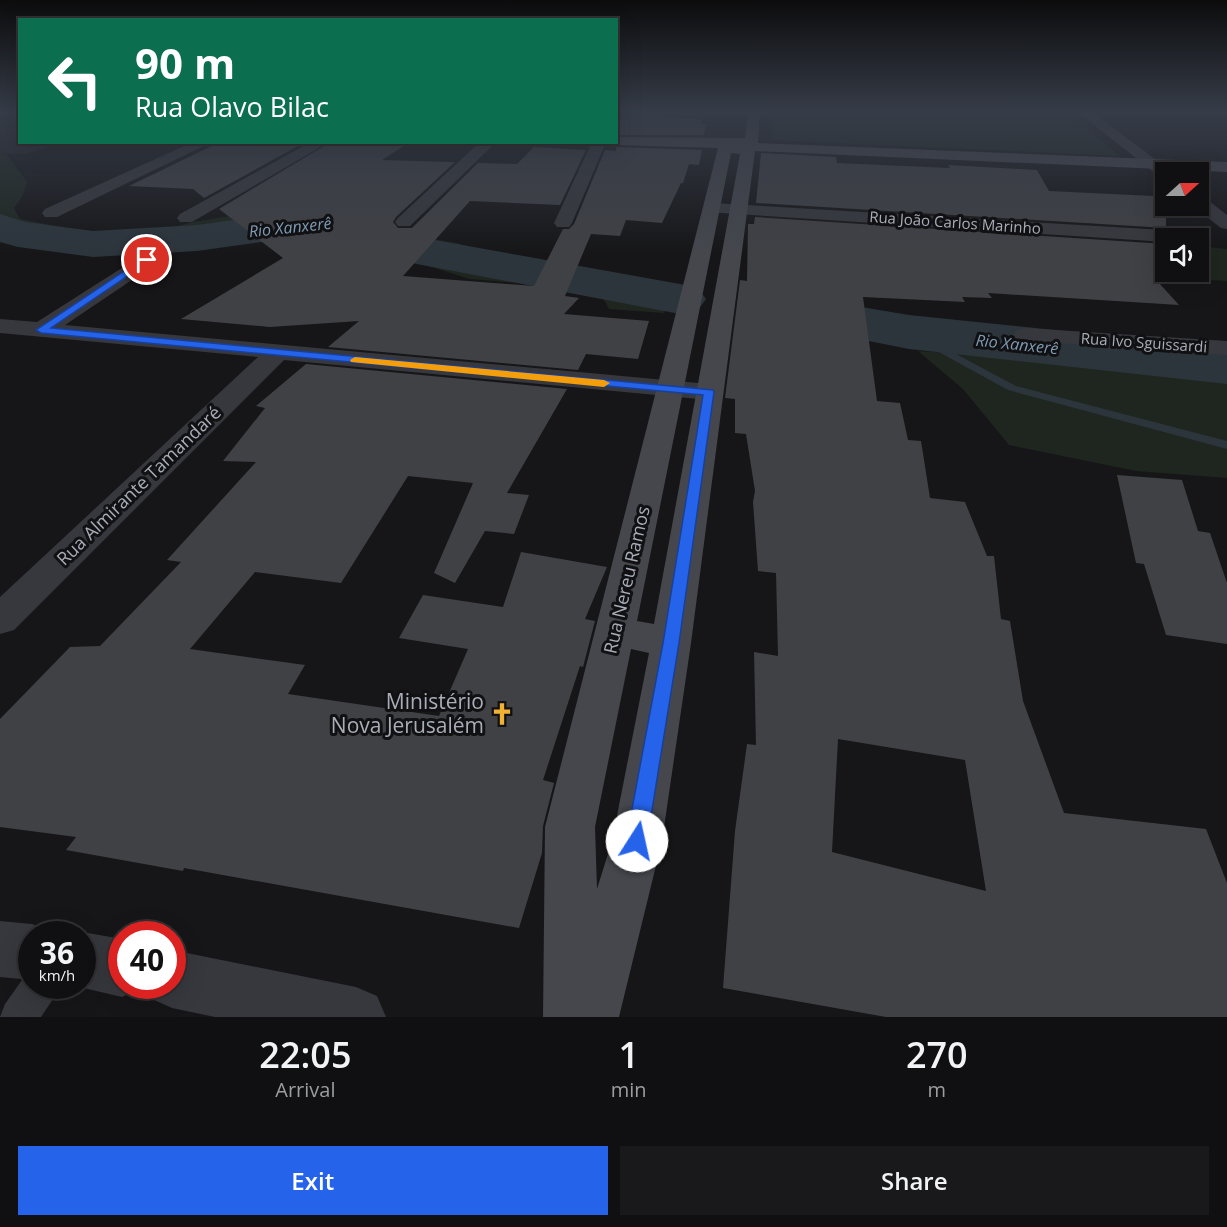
<!DOCTYPE html>
<meta charset="utf-8">
<style>
body{margin:0;font-family:"Open Sans",sans-serif;background:#19191b;color:#f1f3f6;height:100vh;display:flex;flex-direction:column;font-size:22px;white-space:nowrap}
*{box-sizing:border-box;margin:0}
p{font-size:20px;color:#9c9d9f}
.icon{flex:none;width:33px;height:33px;fill:none;stroke:currentColor;stroke-width:2;stroke-linecap:round;stroke-linejoin:round}
.map{position:relative;height:1017px;overflow:hidden}
.panel{display:flex;flex-direction:column;background:#101012;flex:1}
.panel>*{flex:none}
.banner{position:absolute;left:18px;top:18px;width:600px;height:126px;border-radius:0px;box-shadow:0 6px 24px #0002,0 0 0 2px #303032;background:#0b6e4f;color:#fff;overflow:hidden}
.needle{width:39px;rotate:69deg}
.tools{position:absolute;left:1155px;top:162px;display:grid;gap:12px}
.tools a{display:grid;place-items:center;width:54px;height:54px;border-radius:0px;background:#101012;box-shadow:0 6px 24px #0002,0 0 0 2px #303032;font-size:30px}
.speed{position:absolute;left:18px;top:921px;display:flex;gap:12px;font-size:30px;font-weight:700;text-align:center}
.speed>*{display:grid;place-content:center;width:78px;height:78px;border-radius:50%;background:#101012;box-shadow:0 6px 24px #0002,0 0 0 2px #303032;line-height:1}
.speed small{font-size:15px;font-weight:400}
.speed .limit{border:9px solid #d22;background:#fff;color:#111}
.pin{position:absolute;display:grid;place-items:center;width:51px;height:51px;color:#fff;margin:-26px;border:3px solid #fff;border-radius:50%;box-shadow:0 2px 6px #0007}
.me{position:absolute;width:66px;margin:-33px;rotate:10deg;stroke-linejoin:round;filter:drop-shadow(0 0 4px #0008)}
.turn{display:flex;align-items:center;gap:21px;height:126px;padding:0 18px;font-size:27px}
.turn .icon{width:78px;height:78px;stroke-width:2.5}
.turn b{display:block;font-size:42px;line-height:51px}
.eta{display:flex;justify-content:space-evenly;align-items:center;height:102px;text-align:center}
.eta b{font-size:36px;font-weight:600;line-height:42px}
.cta{display:flex;gap:12px;margin-top:auto;padding:12px 18px}
.cta a{flex:1;height:69px;border-radius:0px;background:#2563eb;color:#fff;font-size:24px;font-weight:600;line-height:69px;text-align:center}
.cta a+a{background:#19191b;color:#f1f3f6}
.map>svg:first-child{display:block}
.built{fill:#222225}
.green{fill:#1e261f}
.lines{fill:none;stroke-linecap:round;stroke-linejoin:round}
.stream{fill:#2c353c;fill-rule:evenodd}
.river{fill:#2c353c;fill-rule:evenodd}
.building{fill:#404145;fill-rule:evenodd}
.lane{fill:#37383d;fill-rule:evenodd}
.street{fill:#37383d;fill-rule:evenodd}
.secondary{fill:#45474d;fill-rule:evenodd}
.route{fill:#2563eb;stroke:#184099;stroke-width:1.5}
.slow{fill:#f59e0b}
.labels{text-anchor:middle;stroke-width:6;stroke-linejoin:round;paint-order:stroke}
.far-street-label{font-size:15px;fill:#a8adb8;stroke:#111113}
.far-water-label{font-size:16px;font-style:italic;fill:#7f9bb3;stroke:#111113}
.street-label{font-size:18px;fill:#a8adb8;stroke:#111113}
.near-poi-label{font-size:21px;fill:#a8adb8;stroke:#111113;text-anchor:end}
</style>
<div class="map">
<svg width="1227" height="1017" viewBox="0 0 1227 1017">
<rect width="100%" height="100%" fill="#161618"/>
<path class="built" d="M0,118L19,119L20,142L59,143L27,154L0,153Z"/>
<g class="green">
<path d="M773,112H1067L1120,156L771,140Z"/>
<path d="M0,153L6,154L27,182L22,197L14,208L20,219L70,229L111,233H150L193,222L262,211L457,243L533,268L598,273L671,287L664,313L609,309L603,298L534,284L470,279L412,261L280,233L143,252L0,241Z"/>
<path d="M1199,246L1227,249V281L1192,279L1186,272H1198Z"/>
<path d="M918,351L1004,356L1227,376V478L1136,471L1009,445L963,389Z"/>
</g>
<g class="lines">
<path class="stream" d="M909,329L1016,386L1227,441V449L1008,390L906,334L904,332Z"/>
<g class="river">
<path d="M312,209H353L368,213L412,236L680,284L698,288L706,299L698,310L680,314L401,261L365,248L344,235H312L197,251L93,257L18,247L0,242V214L26,222L93,231L197,225Z"/>
<path d="M807,298L909,315L1227,348V384L909,349L788,325L781,314L788,303Z"/>
</g>
</g>
<g class="building">
<path d="M625,112H664L662,117L702,119L701,124H706L704,135H616V129Z"/>
<path d="M220,142H305L204,198L193,189L129,186Z"/>
<path d="M331,142H410L382,160L455,162L396,217L393,222L398,228H412L478,163L517,164L534,147L586,150L560,205L470,201L403,276L534,286L563,229H569L574,224L605,150L616,151V147L702,150L699,165L689,164L683,183H681L662,223L626,220L620,236L591,234L565,296L579,298L564,314L649,321L638,359L586,354L578,370L328,347L359,321L270,327L181,319L283,258L219,209Z"/>
<path d="M761,153L836,157L837,163L950,168L948,165L1037,170L1049,191L1153,196L1166,207V228L756,203Z"/>
<path d="M755,217L1166,244V284L1159,283L1179,305L988,293L992,298L962,297L965,302L863,297L877,401L900,403L908,440L921,441L930,498L965,502L987,556H994L1001,619L1010,621L1023,701L1064,813L1206,829L1227,883V1017H886L723,988L735,831L747,744L756,745L754,652L778,656L776,573L758,571L753,502L755,491L746,434L735,433V399L725,398L740,280L747,281L748,224H754ZM838,739L965,760L986,891L832,852Z"/>
<path d="M306,364L567,389L507,493L529,495L514,534L485,531L455,583L434,573L473,483L408,476L341,583L255,572L190,649L305,665L288,694L439,716L468,649L399,638L423,595L503,607L521,552L607,567L585,619L595,621L583,667L580,666L543,780L554,783L543,826L542,853L519,928L184,868L183,871L66,850L76,837L0,827V719L70,647L100,646L181,562L167,560L256,462L223,461L265,408L256,406Z"/>
<path d="M1117,475L1182,480L1198,531L1210,533L1227,583V644L1166,635L1144,564L1136,563Z"/>
</g>
<g class="lines">
<path class="lane" d="M32,971V986H58L53,999L41,1017H0L5,1004L27,973Z"/>
<g class="street">
<path d="M1078,112H1092L1172,172H1166V180L1161,178Z"/>
<path d="M193,142H212L57,217H45L42,213L45,209Z"/>
<path d="M311,142H329L192,222H180L177,218L180,214Z"/>
<path d="M480,142H496L410,226H398L395,222L398,218Z"/>
<path d="M592,142H606L572,223L569,227H557L554,223Z"/>
<path d="M1198,196L1204,197L1227,215V229L1221,228L1193,206H1198Z"/>
<path d="M712,203L1198,232L1205,234L1207,238L1205,242L1198,244V238H1166V242L706,212L703,208L706,204Z"/>
<path d="M165,243L172,245L175,249L172,253L65,325L709,384L719,386L722,392L719,398L709,400L284,360L14,630L0,634V597L258,357L0,333V319L37,322L158,245Z"/>
<path d="M1025,328L1227,341V355L1017,340L1013,335L1017,330Z"/>
<path d="M0,921L32,924L52,932L53,934H32V980L0,977Z"/>
<path d="M82,932L122,939V986H143L142,988L122,997L75,986H82V934H75Z"/>
<path d="M172,950L356,987L377,996L386,1017H215L172,1008L152,999L146,986H172Z"/>
</g>
<g class="secondary">
<path d="M0,112H20V117L0,116Z"/>
<path d="M748,112H760L758,143L1227,162V172L755,151L691,643L662,841L619,1017H543L545,827L718,148L616,145L610,142H616V137L745,138ZM731,153L740,154L654,624L637,621ZM631,649L649,653L612,841L597,889L595,827Z"/>
</g>
</g>
<linearGradient id="sky" x2="0" y2="1"><stop stop-color="#0c0c0d"/><stop offset="0.44" stop-color="#363c48"/><stop offset="1" stop-color="#363c48" stop-opacity="0"/></linearGradient>
<rect width="1227" height="254" fill="url(#sky)"/>
<path class="route" d="M144,258L151,260L51,328L713,390L714,392L679,643L647,841L644,848L637,851L630,848L626,841L663,643L703,395L41,333L36,330Z"/>
<path class="slow" d="M355,357L604,380L610,383L604,387L351,362L350,360Z"/>
<defs>
<g id="church-bare" transform="scale(1.8)"><path d="M-1.2-6h2.4v3.5h3.3v2.4h-3.3V6h-2.4V-.1h-3.3v-2.4h3.3Z" fill="#f2b134" stroke="#111113" stroke-width="2.5" paint-order="stroke"/></g>
</defs>
<g fill-rule="evenodd">
<use href="#church-bare" x="502" y="714"/>
</g>
<g class="labels">
<g class="far-street-label">
<text transform="translate(955 223) rotate(4)" y="5">Rua João Carlos Marinho</text>
<text transform="translate(1144 343) rotate(4)" y="5">Rua Ivo Sguissardi</text>
</g>
<g class="far-water-label">
<text transform="translate(290 227) rotate(-6)" y="6">Rio Xanxerê</text>
<text transform="translate(1017 344) rotate(6)" y="6">Rio Xanxerê</text>
</g>
<g class="street-label">
<text transform="translate(139 486) rotate(-44)" y="6">Rua Almirante Tamandaré</text>
<text transform="translate(627 580) rotate(-77)" y="6">Rua Nereu Ramos</text>
</g>
<g class="near-poi-label">
<text x="484" y="709">Ministério<tspan x="484" dy="24">Nova Jerusalém</tspan></text>
</g>
</g>
</svg>
<div class="tools">
<a><svg class="needle" viewBox="-14 -14 28 28"><path d="M0-13l5 13h-10z" fill="#e53935"/><path d="M0 13l5-13h-10z" fill="#9c9d9f"/></svg></a>
<a><svg class="icon" aria-label="sound" viewBox="0 0 24 24"><path d="M4 9h4l5-4v14l-5-4H4zM17 9q2 3 0 6"/></svg></a>
</div>
<div class="speed"><div>36<small>km/h</small></div><div class="limit">40</div></div>
<div class="pin" style="left:147px;top:260px;background:#d93025"><svg class="icon" aria-label="arrive" viewBox="0 0 24 24"><path d="M6 21V4h12l-3 4 3 4H6"/></svg></div>
<svg class="me" style="left:637px;top:841px" viewBox="-20 -20 40 40"><circle r="19" fill="#fff"/><path d="M0-13L10 11 0 6-10 11z" fill="#2563eb"/></svg>
<div class="banner">
<div class="turn"><svg class="icon" aria-label="left" viewBox="0 0 24 24"><path d="M17 20v-9H6M10 6l-5 5 5 5"/></svg><div><b>90 m</b>Rua Olavo Bilac</div></div>
</div>
</div>
<section class="panel">
<div class="eta">
<div><b>22:05</b><p>Arrival</p></div>
<div><b>1</b><p>min</p></div>
<div><b>270</b><p>m</p></div>
</div>
<div class="cta"><a>Exit</a><a>Share</a></div>
</section>
